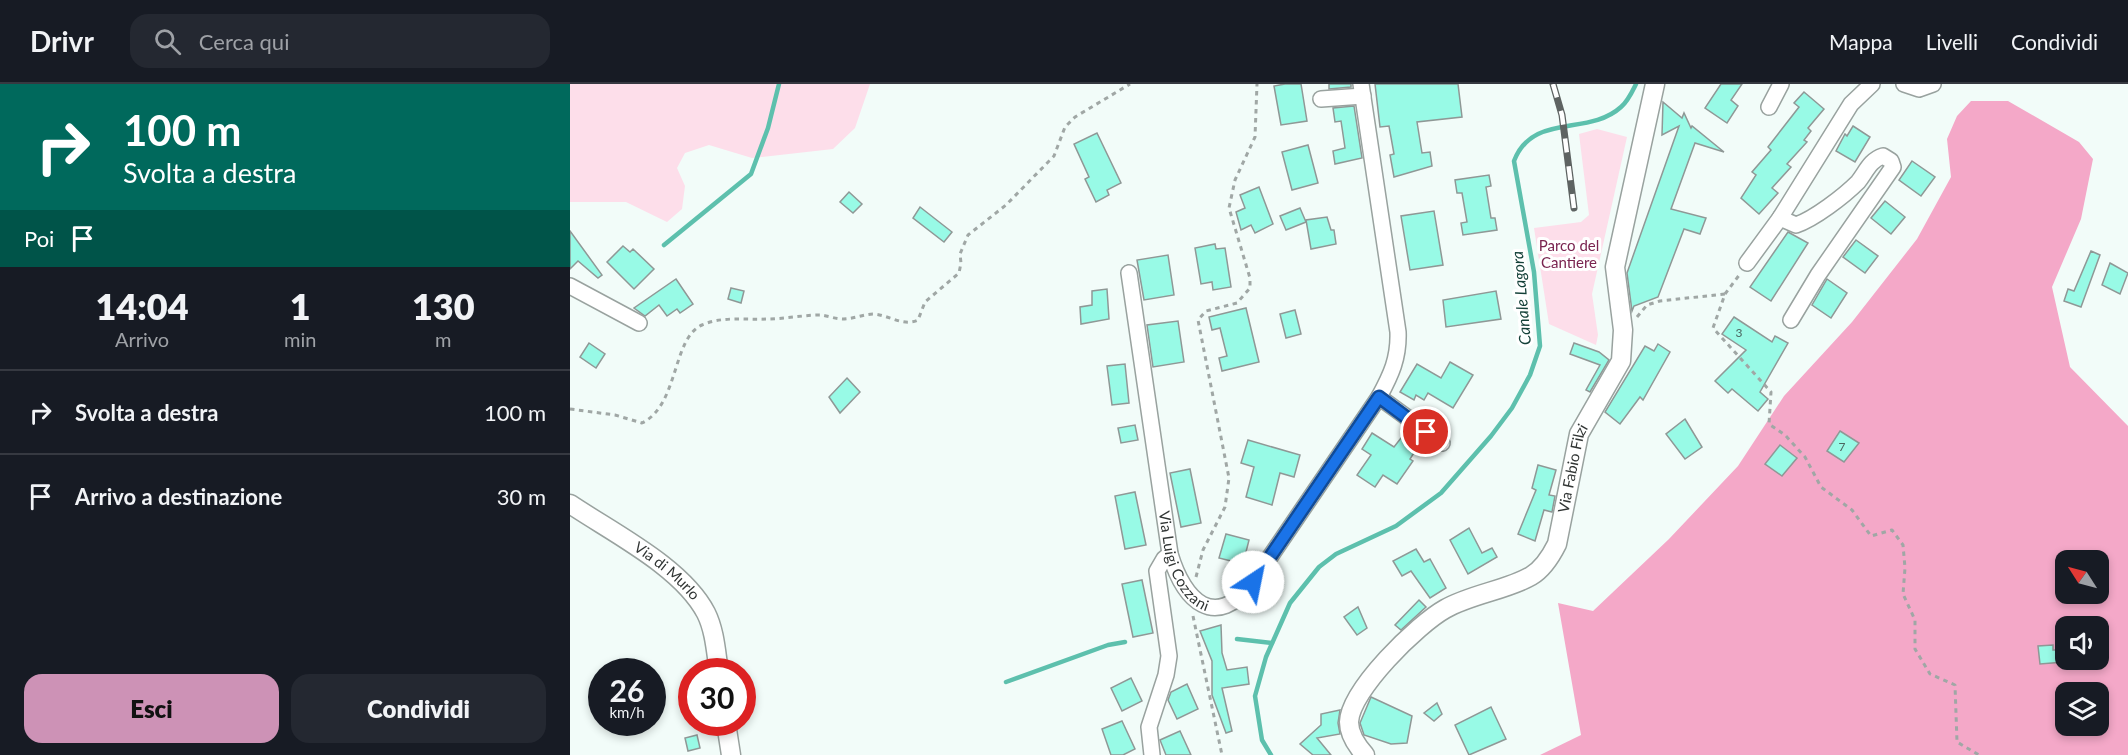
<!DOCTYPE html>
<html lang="it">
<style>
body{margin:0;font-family:Lato,sans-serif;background:#242831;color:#f1f3f6;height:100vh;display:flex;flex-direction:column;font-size:22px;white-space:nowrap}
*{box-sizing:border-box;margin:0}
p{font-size:20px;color:#9ea1a6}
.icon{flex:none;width:33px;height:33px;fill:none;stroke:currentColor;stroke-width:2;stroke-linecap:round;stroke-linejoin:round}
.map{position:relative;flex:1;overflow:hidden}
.drawer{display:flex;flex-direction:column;background:#171b24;width:570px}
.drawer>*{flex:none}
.banner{background:#00695c;color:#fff;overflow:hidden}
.needle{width:39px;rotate:306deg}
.fabs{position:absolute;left:1485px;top:466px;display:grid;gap:12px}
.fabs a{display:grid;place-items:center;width:54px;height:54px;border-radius:12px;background:#171b24;box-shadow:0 3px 9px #0003;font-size:30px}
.speed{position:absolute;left:18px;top:574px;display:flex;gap:12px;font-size:30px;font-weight:700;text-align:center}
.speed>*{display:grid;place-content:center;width:78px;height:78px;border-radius:50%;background:#171b24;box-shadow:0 3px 9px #0003;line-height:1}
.speed small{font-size:15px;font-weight:400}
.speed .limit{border:9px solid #d22;background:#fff;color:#111}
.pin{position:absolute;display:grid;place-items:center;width:51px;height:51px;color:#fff;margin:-26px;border:3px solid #fff;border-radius:50%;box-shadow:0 2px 6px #0007}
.me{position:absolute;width:66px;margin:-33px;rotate:34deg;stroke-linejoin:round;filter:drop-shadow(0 0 4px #0008)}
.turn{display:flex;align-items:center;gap:21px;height:126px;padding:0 24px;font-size:27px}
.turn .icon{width:78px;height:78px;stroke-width:2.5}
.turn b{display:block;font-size:42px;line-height:51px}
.then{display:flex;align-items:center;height:57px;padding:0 24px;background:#0003;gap:12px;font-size:22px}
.eta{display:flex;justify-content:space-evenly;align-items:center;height:102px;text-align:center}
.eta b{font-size:36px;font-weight:800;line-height:42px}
.cta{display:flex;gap:12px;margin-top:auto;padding:12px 24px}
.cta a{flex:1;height:69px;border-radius:18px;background:#cd92b6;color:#111;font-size:24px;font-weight:800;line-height:69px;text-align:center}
.cta a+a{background:#242831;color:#f1f3f6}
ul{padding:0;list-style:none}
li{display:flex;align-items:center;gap:18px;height:84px;padding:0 24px;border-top:2px solid #363941}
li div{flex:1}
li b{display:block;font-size:22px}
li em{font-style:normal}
header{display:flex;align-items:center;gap:36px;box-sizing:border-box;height:84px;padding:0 30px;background:#171b24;border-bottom:2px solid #363941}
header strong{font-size:28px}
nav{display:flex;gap:33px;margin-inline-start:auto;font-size:21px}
.search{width:420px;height:54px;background:#242831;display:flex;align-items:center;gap:15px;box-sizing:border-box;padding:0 21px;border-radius:18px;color:#9ea1a6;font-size:22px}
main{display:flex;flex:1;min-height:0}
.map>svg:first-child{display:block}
.green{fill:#fddeea}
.forest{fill:#f4a8c8;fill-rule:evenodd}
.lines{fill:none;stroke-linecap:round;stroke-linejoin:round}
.stream{stroke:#5dc0ad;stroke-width:4.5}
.building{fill:#98fae6;stroke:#8f9896;stroke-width:1.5}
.minor-casing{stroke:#99a29f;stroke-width:18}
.tertiary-casing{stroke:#99a29f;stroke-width:21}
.path{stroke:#a0a7a5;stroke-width:3;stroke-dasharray:4.5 4.5;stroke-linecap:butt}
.minor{stroke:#fff;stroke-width:15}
.tertiary{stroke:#fff;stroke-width:18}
.rail-casing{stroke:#5e6362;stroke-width:7}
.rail{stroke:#fff;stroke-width:4.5;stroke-dasharray:14;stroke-linecap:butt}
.route-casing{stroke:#114b97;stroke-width:15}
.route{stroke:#1a73e8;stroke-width:10}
.labels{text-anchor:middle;stroke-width:6;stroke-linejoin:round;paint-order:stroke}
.number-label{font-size:12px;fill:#4b6660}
.park-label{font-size:15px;fill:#7a2450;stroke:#fff}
.street-label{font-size:15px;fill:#313534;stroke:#fff}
.water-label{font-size:16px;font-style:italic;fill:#134038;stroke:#fff}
</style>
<header>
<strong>Drivr</strong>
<div class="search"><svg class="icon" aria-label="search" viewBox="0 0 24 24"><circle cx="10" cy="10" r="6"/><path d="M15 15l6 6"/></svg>Cerca qui</div>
<nav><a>Mappa</a><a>Livelli</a><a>Condividi</a></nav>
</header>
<main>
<section class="drawer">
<div class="banner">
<div class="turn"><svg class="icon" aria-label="right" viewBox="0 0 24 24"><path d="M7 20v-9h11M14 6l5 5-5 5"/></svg><div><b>100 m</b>Svolta a destra</div></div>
<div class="then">Poi<svg class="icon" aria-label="arrive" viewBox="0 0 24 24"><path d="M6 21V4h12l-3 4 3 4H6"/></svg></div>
</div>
<div class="eta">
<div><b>14:04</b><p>Arrivo</p></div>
<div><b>1</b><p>min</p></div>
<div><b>130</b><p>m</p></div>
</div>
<ul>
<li><svg class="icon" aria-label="right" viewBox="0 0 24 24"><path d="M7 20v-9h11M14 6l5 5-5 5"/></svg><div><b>Svolta a destra</b></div><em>100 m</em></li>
<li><svg class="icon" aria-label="arrive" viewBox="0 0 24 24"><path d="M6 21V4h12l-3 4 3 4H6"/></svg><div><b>Arrivo a destinazione</b></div><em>30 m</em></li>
</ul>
<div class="cta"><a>Esci</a><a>Condividi</a></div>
</section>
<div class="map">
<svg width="1558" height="671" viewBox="0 0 1558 671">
<rect width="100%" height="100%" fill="#f2fcf9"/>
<g class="green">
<path d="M0,0H300L285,44L263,65L182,74L139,61L115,69L107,84L115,102L112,125L97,138L56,118H0Z"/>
<path d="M1027,45L1057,53L1022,210L1028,251L1026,261L979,240L964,144L1011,138L1019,131L1009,50Z"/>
</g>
<path class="forest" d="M1401,17H1438L1509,58L1523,75L1511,135L1482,203L1500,283L1558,342V671H970L1011,651L988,519L1023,527L1099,455L1168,382L1214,312L1282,238L1347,155L1381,93L1377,55L1387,32ZM1496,477H1528V510H1496ZM1496,543H1528V576H1496ZM1496,609H1528V642H1496Z"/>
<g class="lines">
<g class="stream">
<path d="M94,161L181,90L198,44L209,0"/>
<path d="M667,555L702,559"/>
<path d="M436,598L538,561L555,558"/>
<path d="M701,671L692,656L685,612L696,573L720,519L749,483L766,470L826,442L871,409L921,352L942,324L960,291L970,262L964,188L944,77C963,28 1018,53 1051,23C1058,17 1062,8 1066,0"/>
</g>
</g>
<g class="building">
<path d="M715,0H731L737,37L711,41L704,2Z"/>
<path d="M759,0H781V3L759,5Z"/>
<path d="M805,0H888L892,33L847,38L852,69L860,68L862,82L824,93L820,71L824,70L819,42L810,43Z"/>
<path d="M1151,0H1172L1161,16L1168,22L1157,39L1135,24Z"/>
<path d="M1234,8L1254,25L1238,44L1241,47L1234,56L1237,58L1217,80L1221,83L1202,104L1208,109L1189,130L1171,114L1186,91L1182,88L1201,66L1198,63L1229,23L1224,19Z"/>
<path d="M1093,18L1112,34L1114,29L1121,44L1122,42L1154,68L1125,59L1101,125L1136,134L1130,150L1114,145L1088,213L1064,222L1062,227L1057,189L1109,42L1092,51Z"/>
<path d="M784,22L792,74L765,80L763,67L775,64L771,37L765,38L763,24Z"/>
<path d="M1283,42L1300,53L1285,78L1266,67L1275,50L1277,52Z"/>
<path d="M527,49L551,99L537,106L539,111L526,118L515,95L519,93L504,60Z"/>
<path d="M738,61L748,99L722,106L712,68Z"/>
<path d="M1342,77L1365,93L1351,112L1329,96Z"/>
<path d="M919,91L921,102L916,103L921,134H925L927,146L893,151L891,139L897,138L892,109H887L885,96Z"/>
<path d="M689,103L703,140L685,149L681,141L671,146L666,128L675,124L670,111Z"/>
<path d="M279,108L292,120L283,129L270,118Z"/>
<path d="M1315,117L1335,133L1321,150L1301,134Z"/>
<path d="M350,123L382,148L374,158L343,134Z"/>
<path d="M730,124L736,138L716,146L710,132Z"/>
<path d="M864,127L873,181L840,186L831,132Z"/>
<path d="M757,133L761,146H764L766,160L741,165L736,136Z"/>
<path d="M0,147L32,191L28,194L8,177L0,185Z"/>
<path d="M1218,148L1238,159L1201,217L1180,203Z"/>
<path d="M1286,156L1308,172L1295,189L1273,173Z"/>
<path d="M645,160L646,165L655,164L661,203L643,206L642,198L631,200L625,164Z"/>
<path d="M53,162L60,168L63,165L84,185L64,205L37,178Z"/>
<path d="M1521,167L1530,171L1511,223L1494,217L1498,205L1504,207Z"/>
<path d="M598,171L604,211L574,216L567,176Z"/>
<path d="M1540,179L1558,189L1550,210L1532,201Z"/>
<path d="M106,195L123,220L110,229L107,225L97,232L89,221L75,232L64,224Z"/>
<path d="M1257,195L1277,209L1261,234L1242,221Z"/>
<path d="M161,204L174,207L171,219L158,215Z"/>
<path d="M537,205L539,235L511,240L510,223L522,221V207Z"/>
<path d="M926,207L931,235L876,243L873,216Z"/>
<path d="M676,224L689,278L652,287L649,274L657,272L650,244L642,246L639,233Z"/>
<path d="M725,226L731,250L716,254L710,230Z"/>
<path d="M1164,233L1202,258L1205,252L1218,259L1190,308L1198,315L1188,327L1162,305L1158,309L1145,297L1176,266L1152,250Z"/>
<path d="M608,237L614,278L583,283L577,241Z"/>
<path d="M19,259L35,270L26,284L10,273Z"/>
<path d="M1004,259L1029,268L1039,276L1020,308L1016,306L1030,281L1000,270Z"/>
<path d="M1088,260L1100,268L1073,316L1070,313L1050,340L1035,328L1075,262L1084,267Z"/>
<path d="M880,278L903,291L883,324L858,309L854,316L846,311L844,316L830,308L847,280L871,294Z"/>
<path d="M555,280L559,319L542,321L537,282Z"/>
<path d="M277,294L290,308L270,329L259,313Z"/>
<path d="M1115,335L1132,363L1115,375L1096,350Z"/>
<path d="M565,341L568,356L551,359L548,344Z"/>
<path d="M1270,347L1289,359L1274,378L1257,367Z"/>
<path d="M802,349L824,363L831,354L847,364L840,375L843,377L827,400L813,391L805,403L787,391L801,371L792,365Z"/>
<path d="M678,356L730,371L724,393L710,389L702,421L676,413L684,383L671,379Z"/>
<path d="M1210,361L1227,374L1212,392L1195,380Z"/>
<path d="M968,381L986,386L979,411L985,412L982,428L974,426L965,457L948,450L966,406L962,404Z"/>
<path d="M620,385L631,439L611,443L600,389Z"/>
<path d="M565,408L576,461L555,465L545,412Z"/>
<path d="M899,444L912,469L922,464L927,473L898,490L880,456Z"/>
<path d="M656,450L679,456L673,480L649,474Z"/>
<path d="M846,465L854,478L860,475L876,504L860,514L841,487L832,492L823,477Z"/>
<path d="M572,496L583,549L563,553L552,500Z"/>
<path d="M849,516L856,523L831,546L825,541Z"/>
<path d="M788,523L797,544L787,551L774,533Z"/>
<path d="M651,541L652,569L657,586L677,583L679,600L652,604L662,647L656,649L642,611V577L630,547Z"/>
<path d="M1483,561V566H1493L1494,578L1470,580L1468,562Z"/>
<path d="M561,594L572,617L552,627L541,604Z"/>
<path d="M617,600L628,625L607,635L598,616L601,608Z"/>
<path d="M801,613L842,632L837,659L821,660L794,651L790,639Z"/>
<path d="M867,619L872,630L864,637L854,629Z"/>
<path d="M921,623L936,655L899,671L885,641Z"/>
<path d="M770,626L768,639L770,650L747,654L761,671H743L730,660L751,641V630Z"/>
<path d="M552,637L565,665L553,671H541L532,645Z"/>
<path d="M610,647L621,671H596L590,656Z"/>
<path d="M127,651L130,664L118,667L115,654Z"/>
</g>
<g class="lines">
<g class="minor-casing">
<g id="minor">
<path d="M1334,0L1349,5L1363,0"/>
<path d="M751,15L793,12"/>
<path d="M1199,23L1211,0"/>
<path d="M1210,134L1226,141C1244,135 1274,112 1288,98C1296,88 1300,76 1313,72L1321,77L1323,83L1248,191L1221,236"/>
<path d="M1177,179L1210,134L1281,20L1302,0"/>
<path id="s1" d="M559,189L600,470C614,517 645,548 683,498L809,313C821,291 829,274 828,248L791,0"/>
<path d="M0,202L69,239"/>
<path d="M809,313L872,359"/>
<path d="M582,671L579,643L596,591L599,572L587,487L594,475L600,470"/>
</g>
</g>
<g class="tertiary-casing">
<g id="tertiary">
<path id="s2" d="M0,420C43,449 112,483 136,529C145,547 146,569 149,588"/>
<path d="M156,639L161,671"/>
<path id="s3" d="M795,671C787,662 779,651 779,638C780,606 848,540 875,525C901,510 937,506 961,492C973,485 981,472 987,460L1009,350L1051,277L1053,246L1045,183L1085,0"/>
</g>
</g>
<g class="path">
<path d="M1155,210L1170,190"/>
<path d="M1067,233L1077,221L1090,217L1155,210L1143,244L1201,308L1199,340L1215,351L1235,373L1251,403L1282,426L1301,452L1322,446L1333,461L1335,484L1333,510L1345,536V565L1360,590L1385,601L1387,658L1409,671"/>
<path d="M0,325L45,331L72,339C109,321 102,254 132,241C152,232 175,236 196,235C214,235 233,231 251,231C258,232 266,235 273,235C284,235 293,230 304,230C318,231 334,243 348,236L355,218L389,189L391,179L390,170L398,151L436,121L484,72L495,43L505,33L560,0"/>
<path d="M626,493L633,466L655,423L659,394L628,236L636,227L667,219L680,204V194L659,124L665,96L685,53L687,0"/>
<path d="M623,532L652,671"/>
</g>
<use href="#minor" class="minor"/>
<use href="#tertiary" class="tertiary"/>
<g class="rail-casing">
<path id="rail" d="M983,0L992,31L1004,124"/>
</g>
<use href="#rail" class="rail"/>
</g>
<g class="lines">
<g class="route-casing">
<path id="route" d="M683,498L809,313L856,348"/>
</g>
<use href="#route" class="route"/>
</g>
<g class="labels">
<g class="number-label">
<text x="1169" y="253">3</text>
<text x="1272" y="367">7</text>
</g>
<g class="park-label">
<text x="999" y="167">Parco del<tspan x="999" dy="17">Cantiere</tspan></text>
</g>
<g class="street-label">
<text dy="5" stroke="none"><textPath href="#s3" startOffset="400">Via Fabio Filzi</textPath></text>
<text dy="5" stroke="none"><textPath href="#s1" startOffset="296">Via Luigi Cozzani</textPath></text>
<text dy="5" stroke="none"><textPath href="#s2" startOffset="118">Via di Murlo</textPath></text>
</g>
<g class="water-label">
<text transform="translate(951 214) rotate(-95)" y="6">Canale Lagora</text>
</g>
</g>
</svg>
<div class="fabs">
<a><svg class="needle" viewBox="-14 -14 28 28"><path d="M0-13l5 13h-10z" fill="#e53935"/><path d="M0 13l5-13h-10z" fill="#9ea1a6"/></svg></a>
<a><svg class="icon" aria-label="sound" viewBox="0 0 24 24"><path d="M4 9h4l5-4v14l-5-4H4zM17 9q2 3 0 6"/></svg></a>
<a><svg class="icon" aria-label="layers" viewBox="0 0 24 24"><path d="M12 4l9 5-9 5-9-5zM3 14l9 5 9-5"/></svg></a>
</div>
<div class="speed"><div>26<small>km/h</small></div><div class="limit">30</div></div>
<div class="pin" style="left:856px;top:348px;background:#d93025"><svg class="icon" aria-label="arrive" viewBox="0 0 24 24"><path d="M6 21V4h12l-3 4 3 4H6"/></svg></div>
<svg class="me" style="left:683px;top:498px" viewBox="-20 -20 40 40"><circle r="19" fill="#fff"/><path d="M0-13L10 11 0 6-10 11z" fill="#1a73e8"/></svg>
</div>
</main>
